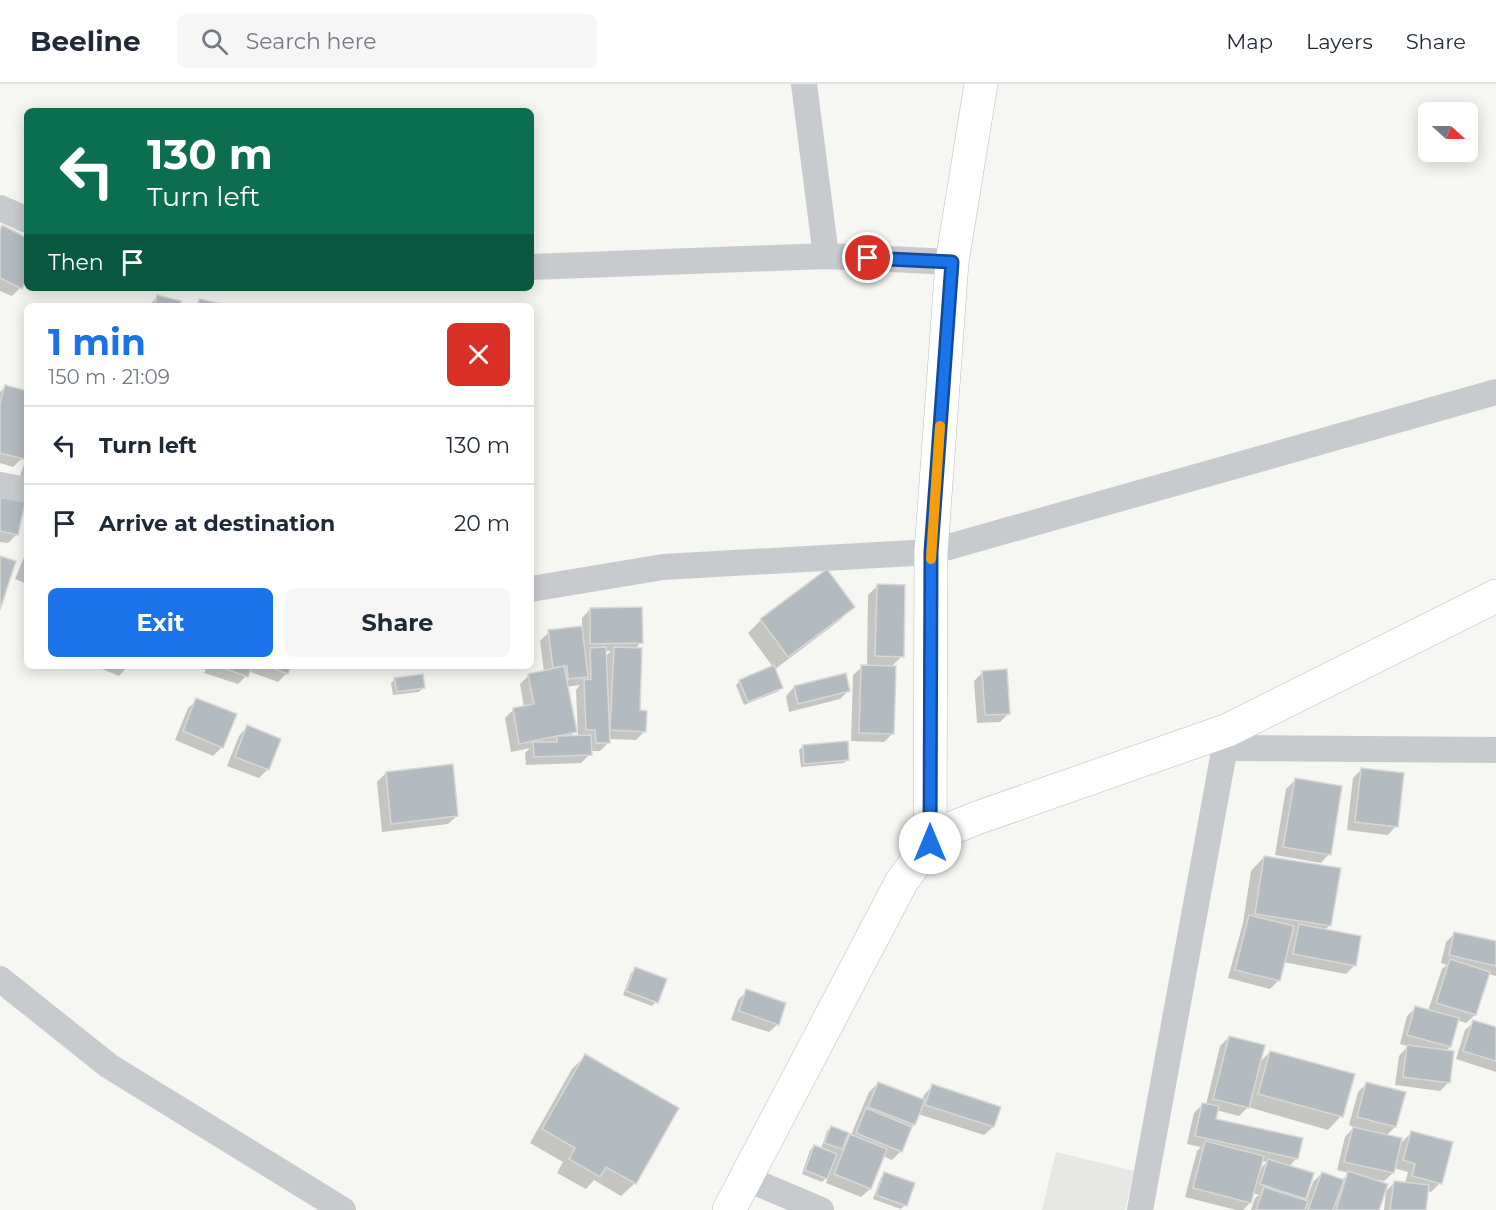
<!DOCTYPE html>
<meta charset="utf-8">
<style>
body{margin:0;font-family:Montserrat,sans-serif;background:#f6f6f7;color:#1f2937;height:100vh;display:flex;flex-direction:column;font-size:22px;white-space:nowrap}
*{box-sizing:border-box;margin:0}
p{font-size:20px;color:#747a83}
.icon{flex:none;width:33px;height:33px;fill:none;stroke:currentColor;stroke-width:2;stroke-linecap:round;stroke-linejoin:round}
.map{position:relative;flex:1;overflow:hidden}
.drawer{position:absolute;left:24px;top:219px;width:510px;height:366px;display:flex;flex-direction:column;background:#fff;border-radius:9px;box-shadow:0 3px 15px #0003}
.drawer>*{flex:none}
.top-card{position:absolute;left:24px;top:24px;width:510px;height:183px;border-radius:9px;box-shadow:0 3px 15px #0003;background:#0b6e4f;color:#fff;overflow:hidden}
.needle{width:39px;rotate:111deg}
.tools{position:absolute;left:1418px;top:18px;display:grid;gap:12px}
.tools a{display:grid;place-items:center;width:60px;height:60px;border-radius:9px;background:#fff;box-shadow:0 3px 15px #0003;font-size:30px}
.pin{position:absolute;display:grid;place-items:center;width:51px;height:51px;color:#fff;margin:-26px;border:3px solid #fff;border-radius:50%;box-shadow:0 2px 6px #0007}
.me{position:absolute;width:66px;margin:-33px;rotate:0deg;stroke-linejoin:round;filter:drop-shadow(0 0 4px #0008)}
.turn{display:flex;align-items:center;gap:21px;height:126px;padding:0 24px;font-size:27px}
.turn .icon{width:78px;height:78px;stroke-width:2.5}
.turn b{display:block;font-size:42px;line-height:51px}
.then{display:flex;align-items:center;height:57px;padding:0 24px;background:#0003;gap:12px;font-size:22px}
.round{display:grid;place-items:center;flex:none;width:63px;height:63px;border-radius:9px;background:#f6f6f7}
.headline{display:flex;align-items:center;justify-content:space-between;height:102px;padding:0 24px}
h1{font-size:36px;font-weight:700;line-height:45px;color:#1a73e8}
.primary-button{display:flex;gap:12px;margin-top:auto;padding:12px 24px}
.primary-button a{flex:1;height:69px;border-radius:9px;background:#1a73e8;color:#fff;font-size:24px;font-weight:700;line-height:69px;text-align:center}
.primary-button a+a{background:#f6f6f7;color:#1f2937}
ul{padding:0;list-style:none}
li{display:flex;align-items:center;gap:18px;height:78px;padding:0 24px;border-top:2px solid #e0e1e3}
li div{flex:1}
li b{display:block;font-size:22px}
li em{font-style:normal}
header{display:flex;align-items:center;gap:36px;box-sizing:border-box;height:84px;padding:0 30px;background:#fff;border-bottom:2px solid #e0e1e3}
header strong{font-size:28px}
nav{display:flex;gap:33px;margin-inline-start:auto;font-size:21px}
.search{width:420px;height:54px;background:#f6f6f7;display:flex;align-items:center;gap:15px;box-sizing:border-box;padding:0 21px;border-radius:9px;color:#747a83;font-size:22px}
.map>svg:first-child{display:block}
.built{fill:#e7e8e6}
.shadow{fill:#0003;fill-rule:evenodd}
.building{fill:#b3bac0;stroke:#d7d8d5;stroke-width:1.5}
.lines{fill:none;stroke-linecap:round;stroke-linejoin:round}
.secondary-casing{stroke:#b9bec3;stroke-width:34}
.street{stroke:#c8cbce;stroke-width:26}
.secondary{stroke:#fff;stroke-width:33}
.route-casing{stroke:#114b97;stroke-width:15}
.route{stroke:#1a73e8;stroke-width:10}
.slow{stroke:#f59e0b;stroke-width:10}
</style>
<header>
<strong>Beeline</strong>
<div class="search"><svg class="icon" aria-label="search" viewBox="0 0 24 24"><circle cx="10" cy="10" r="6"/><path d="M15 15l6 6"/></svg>Search here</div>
<nav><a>Map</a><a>Layers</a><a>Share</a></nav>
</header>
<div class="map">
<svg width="1496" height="1126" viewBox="0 0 1496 1126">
<rect width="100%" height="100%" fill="#f6f6f2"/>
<path class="built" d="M1056,1068L1134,1087L1125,1126H1042Z"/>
<g class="shadow">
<path d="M3,143L27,155V190L20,204L12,212L0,207V146Z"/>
<path d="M157,213L179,222H148Z"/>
<path d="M5,303L27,308V355L22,374L13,383L0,379V308Z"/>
<path d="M27,372V395L20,392Z"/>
<path d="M0,410L25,415L16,451L8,459L0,458Z"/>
<path d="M27,466V500L15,495Z"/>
<path d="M826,487L853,522L840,536L774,586L781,604L777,608L744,621L736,601L740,597L773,583L748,549L761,536Z"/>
<path d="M877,502L902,572L891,583L893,649L884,658L851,657L853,591L862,583H867L868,511Z"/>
<path d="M590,525L641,558L635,565L638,628L645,647L636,656L608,655L609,658L600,667H590V670L581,679L526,681L525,669L530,664L511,668L505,634L513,626L524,623L520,600L529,591L544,588L540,557L549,548L582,543V534ZM605,567H611L605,573ZM580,601L576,606L578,653H569L575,647L566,603Z"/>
<path d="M95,582H128L119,592Z"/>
<path d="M207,582H289L287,589L278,598L248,587L246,592L238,600L204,589Z"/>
<path d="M344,582H419L344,583Z"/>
<path d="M983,588L1008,630L1000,638L977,639L974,597Z"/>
<path d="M845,590L849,606L840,615L789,628L786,612L794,603Z"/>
<path d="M395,595L423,604L419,608L393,611L391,599Z"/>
<path d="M197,616L222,663L213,672L175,656L188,624Z"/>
<path d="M247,643L268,685L259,694L227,682L239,652Z"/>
<path d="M803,662L848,675L844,679L801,683L799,666Z"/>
<path d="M1362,685L1396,742L1388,751L1347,746L1353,694Z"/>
<path d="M386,689L457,732L448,740L382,748L377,698Z"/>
<path d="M1295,696L1329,770L1321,779L1275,771L1286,705Z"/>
<path d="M1264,773L1330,841L1325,846L1355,881L1346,890L1283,878L1279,896L1270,905L1228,894L1243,839L1251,787Z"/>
<path d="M1455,849L1496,859V892L1488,890L1475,931L1466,939L1457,936L1450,963L1445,968L1449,998L1440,1007L1395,1001L1399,972L1408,962L1400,960L1407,932L1416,924L1428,927L1442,885L1447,881L1441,879L1446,858Z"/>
<path d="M635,885L656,918L652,922L623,911L631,889Z"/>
<path d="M747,907L778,940L769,948L731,936L738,916Z"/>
<path d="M1474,938L1496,945V988L1456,975L1465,946Z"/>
<path d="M1229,953L1258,980L1270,968L1341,1032L1328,1046L1248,1023L1239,1032L1216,1026L1214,1036L1297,1074L1288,1083L1304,1114L1302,1117L1306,1118L1313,1098L1322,1089L1342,1096L1349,1089L1337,1086L1345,1053L1354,1043L1349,1041L1358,1008L1367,999L1404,1009L1395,1043L1386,1052L1399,1061L1412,1048L1440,1099L1431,1108L1427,1107L1424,1126H1384L1386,1107L1395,1098L1405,1099L1408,1088L1394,1084L1393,1089L1384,1097L1378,1096V1126H1251L1255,1114L1259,1111L1253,1109L1250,1119L1243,1126H1236L1185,1113L1197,1067L1201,1063L1187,1060L1194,1029L1203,1020L1206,1021L1220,962ZM1261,1077L1267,1078L1259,1086Z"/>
<path d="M585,972L635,1099L621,1112L594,1096L586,1105L557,1089L563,1078L530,1059L572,985Z"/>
<path d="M878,999L922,1016L924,1011L932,1002L999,1024L993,1043L984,1051L918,1030L901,1067L892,1076L883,1072L870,1105L861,1113L826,1099L829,1091L822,1098L802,1090L810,1066L814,1062L821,1065L827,1047L831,1044L843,1060L851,1051L869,1008Z"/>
<path d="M885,1089L905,1121L901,1125L873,1115L881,1093Z"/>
</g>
<g class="building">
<path d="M2,141L27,154V194L22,205L0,194V146Z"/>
<path d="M157,211L181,217L180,222H154Z"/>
<path d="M199,215L231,222H198Z"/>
<path d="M5,301L27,307V361L24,375L0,369V319Z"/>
<path d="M0,408L26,414L18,451L0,447Z"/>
<path d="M0,472L16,477L0,526Z"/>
<path d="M827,485L855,523L788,573L760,535Z"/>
<path d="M877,500L905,501L904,573L875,572Z"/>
<path d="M642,523L643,559L590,560V524Z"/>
<path d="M582,542L588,593L568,595L567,582L553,584L548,546Z"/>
<path d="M606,563L610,659H596L595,646H586L584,596L591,595L590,564Z"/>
<path d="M614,563L642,564L640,626L647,627L646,648L610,646Z"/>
<path d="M774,581L783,604L748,618L739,596Z"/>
<path d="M861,581L896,582L894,650L859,649Z"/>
<path d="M218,582H252L248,593Z"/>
<path d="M267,582H291L288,590Z"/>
<path d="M564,582L577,648L519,660L513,624L534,620L528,590Z"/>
<path d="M1007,585L1010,630L985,631L982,587Z"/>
<path d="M846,589L850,607L798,620L794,602Z"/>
<path d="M423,590L425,604L397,608L394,594Z"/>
<path d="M196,614L237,630L223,664L183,647Z"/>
<path d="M247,641L281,655L269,686L235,673Z"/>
<path d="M591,651L592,671L534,673L533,658H557V652Z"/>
<path d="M848,657L849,676L804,680L803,661Z"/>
<path d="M453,680L458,732L391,740L386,688Z"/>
<path d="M1361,684L1404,689L1398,743L1355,738Z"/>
<path d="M1295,694L1342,702L1331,771L1283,763Z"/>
<path d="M1264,772L1341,784L1331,842L1255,830Z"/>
<path d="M1249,831L1294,842L1280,897L1235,886Z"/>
<path d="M1299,840L1361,852L1356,882L1293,870Z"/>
<path d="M1454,848L1496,857V882L1449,871Z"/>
<path d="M1450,875L1490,888L1476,931L1436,919Z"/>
<path d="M635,883L667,895L658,919L626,907Z"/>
<path d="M746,905L786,919L779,941L739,927Z"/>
<path d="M1415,922L1459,934L1451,963L1407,951Z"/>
<path d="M1473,936L1496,943V977L1463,967Z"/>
<path d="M1229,952L1265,961L1249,1024L1213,1015Z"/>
<path d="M1407,961L1454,967L1450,999L1403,993Z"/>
<path d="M1270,967L1355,990L1343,1033L1258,1010Z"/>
<path d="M585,970L679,1024L636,1100L606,1083L600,1093L569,1075L575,1064L542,1045Z"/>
<path d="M878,998L925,1016L915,1041L868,1023Z"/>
<path d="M1366,998L1406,1008L1396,1043L1357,1033Z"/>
<path d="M932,1000L1001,1023L994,1043L925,1021Z"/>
<path d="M1202,1019L1219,1022L1216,1035L1303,1054L1298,1075L1195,1052Z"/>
<path d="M866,1024L912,1043L902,1068L856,1049Z"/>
<path d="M831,1042L849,1049L842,1065L824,1059Z"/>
<path d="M1353,1043L1402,1054L1394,1089L1344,1078Z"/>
<path d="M1411,1047L1453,1058L1442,1100L1412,1092L1415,1080L1403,1076Z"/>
<path d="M850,1050L887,1065L871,1105L834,1090Z"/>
<path d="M1205,1057L1264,1072L1251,1119L1193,1104Z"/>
<path d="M814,1061L837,1070L827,1095L805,1086Z"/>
<path d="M1268,1075L1314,1089L1306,1115L1260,1100Z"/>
<path d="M1348,1087L1388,1100L1379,1126H1336Z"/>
<path d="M884,1088L915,1099L907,1122L876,1111Z"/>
<path d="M1322,1088L1344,1096L1333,1126H1308Z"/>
<path d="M1394,1097L1429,1101L1426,1126H1390Z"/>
<path d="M1264,1103L1308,1117L1305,1126H1256Z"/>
</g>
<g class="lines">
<g class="secondary-casing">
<g id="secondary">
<path d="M930,759L931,468L952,178L981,0"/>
<path d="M729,1126L902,797L930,759L952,744L977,734L1228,646L1496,512"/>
</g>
</g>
<g class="street">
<path d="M804,0L826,172"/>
<path d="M0,124L27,136"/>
<path d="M531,183L826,172L952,178"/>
<path d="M0,401L27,406"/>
<path d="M531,505L663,483L931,468L1496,308"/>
<path d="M1225,664L1496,666"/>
<path d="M0,895L109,982L343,1126"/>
<path d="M745,1094L821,1126"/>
<path d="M1140,1126L1228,646"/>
</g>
<use href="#secondary" class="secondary"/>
</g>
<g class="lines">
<g class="route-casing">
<path id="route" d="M868,174L952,178L931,468L930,759"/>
</g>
<use href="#route" class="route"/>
<path class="slow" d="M931,475L940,342"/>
</g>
</svg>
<div class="tools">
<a><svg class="needle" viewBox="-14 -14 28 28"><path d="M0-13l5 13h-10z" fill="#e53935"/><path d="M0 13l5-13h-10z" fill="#747a83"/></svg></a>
</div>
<div class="pin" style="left:868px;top:174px;background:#d93025"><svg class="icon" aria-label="arrive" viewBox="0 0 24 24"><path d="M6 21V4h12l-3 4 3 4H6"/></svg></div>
<svg class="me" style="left:930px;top:759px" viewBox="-20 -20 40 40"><circle r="19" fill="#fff"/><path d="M0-13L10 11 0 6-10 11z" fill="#1a73e8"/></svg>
<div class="top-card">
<div class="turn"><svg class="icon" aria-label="left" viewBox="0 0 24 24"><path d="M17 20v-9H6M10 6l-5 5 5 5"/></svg><div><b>130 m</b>Turn left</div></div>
<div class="then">Then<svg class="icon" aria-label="arrive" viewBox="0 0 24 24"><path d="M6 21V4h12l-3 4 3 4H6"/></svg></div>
</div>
<section class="drawer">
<div class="headline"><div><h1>1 min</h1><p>150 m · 21:09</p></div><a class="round" style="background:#d93025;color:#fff"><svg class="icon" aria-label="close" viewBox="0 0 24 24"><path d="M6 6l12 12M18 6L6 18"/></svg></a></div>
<ul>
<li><svg class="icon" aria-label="left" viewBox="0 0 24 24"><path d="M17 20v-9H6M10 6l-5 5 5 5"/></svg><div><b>Turn left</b></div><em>130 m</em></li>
<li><svg class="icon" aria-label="arrive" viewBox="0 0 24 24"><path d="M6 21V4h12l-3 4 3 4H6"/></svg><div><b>Arrive at destination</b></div><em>20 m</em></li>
</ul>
<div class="primary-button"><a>Exit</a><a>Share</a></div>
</section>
</div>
